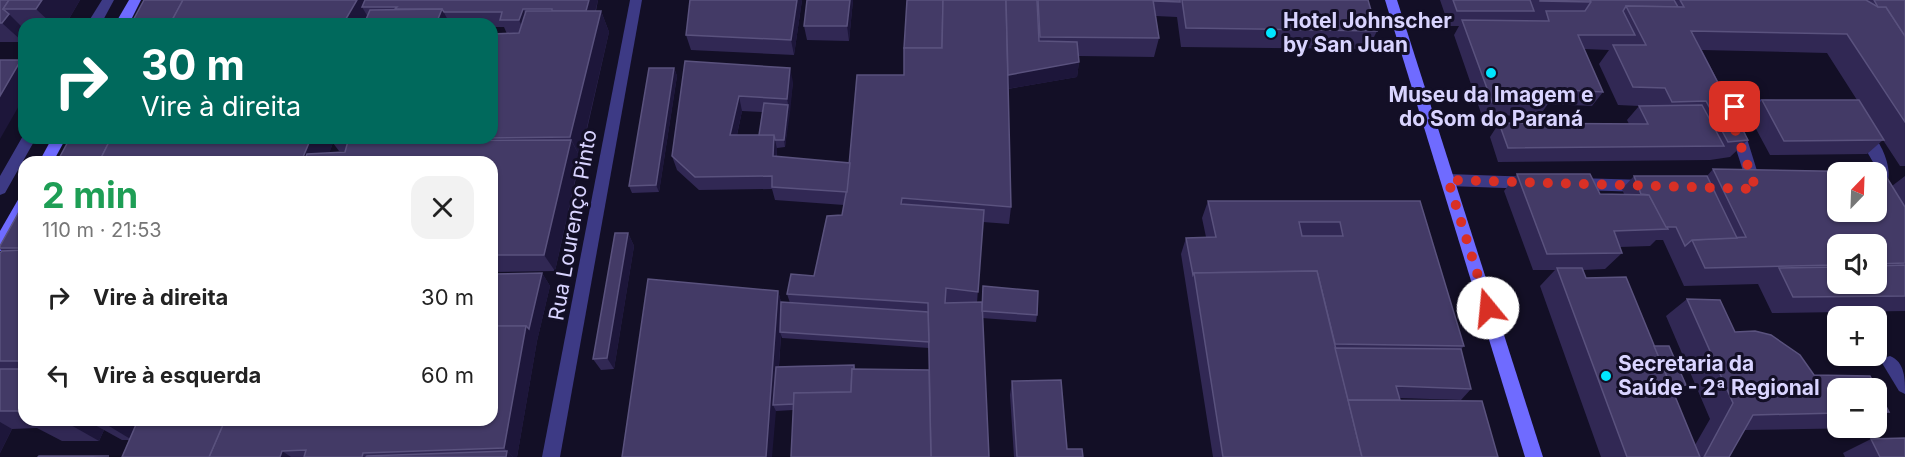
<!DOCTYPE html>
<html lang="pt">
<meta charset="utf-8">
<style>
body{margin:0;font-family:Inter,sans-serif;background:#f2f2f2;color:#222;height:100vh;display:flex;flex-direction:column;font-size:22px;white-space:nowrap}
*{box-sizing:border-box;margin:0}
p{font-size:20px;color:#767676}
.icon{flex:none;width:33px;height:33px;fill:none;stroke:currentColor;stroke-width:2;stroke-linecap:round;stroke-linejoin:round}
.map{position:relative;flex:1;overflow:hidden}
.drawer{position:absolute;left:18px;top:156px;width:480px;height:270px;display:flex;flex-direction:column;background:#fff;border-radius:18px;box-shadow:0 2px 4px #0004}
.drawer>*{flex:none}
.banner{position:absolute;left:18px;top:18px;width:480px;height:126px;border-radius:18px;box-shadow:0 2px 4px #0004;background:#00695c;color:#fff;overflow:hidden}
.needle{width:39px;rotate:23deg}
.fabs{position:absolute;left:1827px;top:162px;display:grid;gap:12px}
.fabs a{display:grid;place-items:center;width:60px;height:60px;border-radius:12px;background:#fff;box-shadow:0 2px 4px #0004;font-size:30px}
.pin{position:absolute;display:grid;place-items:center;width:51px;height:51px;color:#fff;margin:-26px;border-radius:12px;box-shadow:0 3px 9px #0006}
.me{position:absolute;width:66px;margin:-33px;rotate:343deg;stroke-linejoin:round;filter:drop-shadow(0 0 4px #0008)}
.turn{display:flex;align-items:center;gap:21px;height:126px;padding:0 24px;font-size:27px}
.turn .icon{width:78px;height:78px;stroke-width:2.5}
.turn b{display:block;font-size:42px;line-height:51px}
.round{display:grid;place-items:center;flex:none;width:63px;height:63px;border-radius:18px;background:#f2f2f2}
.headline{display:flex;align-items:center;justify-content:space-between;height:102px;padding:0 24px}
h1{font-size:36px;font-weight:700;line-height:45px;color:#1e9e55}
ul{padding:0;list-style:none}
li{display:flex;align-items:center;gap:18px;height:78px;padding:0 24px}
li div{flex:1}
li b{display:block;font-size:22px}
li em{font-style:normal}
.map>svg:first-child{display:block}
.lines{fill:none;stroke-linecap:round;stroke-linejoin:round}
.lane{fill:#3d3a85;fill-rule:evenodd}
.secondary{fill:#6f6bff;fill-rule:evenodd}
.wall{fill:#312854;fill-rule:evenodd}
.shaded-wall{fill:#1d163a}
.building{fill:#433a66;stroke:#5a527e;stroke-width:1.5;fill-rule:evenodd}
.route{stroke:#d93025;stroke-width:10;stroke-dasharray:0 18}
.poi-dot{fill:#00e5ff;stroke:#130f26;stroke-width:2}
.labels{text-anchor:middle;stroke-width:6;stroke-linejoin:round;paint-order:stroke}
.poi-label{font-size:21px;font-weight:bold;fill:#d9d4ff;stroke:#130f26;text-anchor:start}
.street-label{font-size:21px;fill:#d9d4ff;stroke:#130f26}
</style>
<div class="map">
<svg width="1905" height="457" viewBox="0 0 1905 457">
<rect width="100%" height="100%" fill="#130f26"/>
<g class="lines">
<g class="lane">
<path d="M102,0H114L101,24H87Z"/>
<path d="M630,0H642L560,457H542Z"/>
<path d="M1746,99L1776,100L1783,105C1775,116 1751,107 1739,113L1763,190L1761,194H1751L1749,190L1724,111L1730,104Z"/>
<path d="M1862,125C1878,131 1905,184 1876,195L1877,169L1855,131L1857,127Z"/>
<path d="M24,134V138H36L5,193L0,195V176Z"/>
<path d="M1448,174L1532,177L1537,179L1539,183L1537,187L1532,189L1448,186L1443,184L1441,180L1443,176Z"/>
<path d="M1577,178L1646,180L1651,182L1653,186L1651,190L1646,192L1577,190L1572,188L1570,184L1572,180Z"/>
<path d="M1890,356C1905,362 1905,379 1905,394L1899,391L1882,363L1884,358Z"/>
</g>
<g class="secondary">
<path d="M129,0H141L129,24H115Z"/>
<path d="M1385,0H1397L1543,457H1525Z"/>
<path d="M52,138H66L53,162H39Z"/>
<path d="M24,196V216L5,250L0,251V231L19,198Z"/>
</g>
</g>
<g class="wall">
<path d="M0,0H80L66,24H24V40L23,42H0Z"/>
<path d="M144,0H598L596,11H601L609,32L555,271L492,272V162H57L70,138H417L416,141L486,140L484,138H492V34H507L504,27H492V24H131ZM333,143L339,151H345V152L329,153Z"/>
<path d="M802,0L794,55L691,50L686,35Z"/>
<path d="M807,0H853L849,41L807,40L804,26Z"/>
<path d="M907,0H1368L1377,31L1368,49L1181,47L1177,17L1156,16L1159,38L1154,57L1079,56V62L1077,77L1008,89L1011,207L1009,224L983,222L977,303L1037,315L1036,322L982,318L989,457L793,410L776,411L622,457L778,291L781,302L790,303L787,294L814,276L842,215L844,205L775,200L772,189L699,190L677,170L672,156L685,61L793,82L785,147L777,148V157L850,163L904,75ZM742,111L762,112L759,135H737ZM781,335L782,338L929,348V370L855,369L854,365L779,366Z"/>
<path d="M1440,0H1905V166H1900L1883,140L1867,154L1770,155L1748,114L1762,100H1857L1827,53L1702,50L1748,140L1730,157L1710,160L1498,162L1490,137L1499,123L1629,124L1627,120L1639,106L1618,105L1599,64L1609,50L1584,49L1603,92L1592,106L1548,104L1540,115L1482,116L1454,35L1459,26H1449Z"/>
<path d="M674,68L677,76L659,192L632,193L629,186Z"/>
<path d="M1713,169L1876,172H1838V212H1876V173H1884L1892,186L1905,176V263H1900H1905V311L1772,313L1758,284L1684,286L1663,240H1656L1650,246L1620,247L1622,253L1605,269L1583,270L1586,278L1626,277L1654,346H1669L1686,385L1677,392H1673L1695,445L1710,419L1666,316L1687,299L1720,300L1735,332L1755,331L1771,335L1800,355L1814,375L1870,376L1889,412L1876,419V388H1838V428H1860L1744,430L1729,457H1601L1540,286L1555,270H1533L1504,191L1517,174H1590L1600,194H1624L1622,189L1634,176H1707ZM1838,244H1876V284H1838Z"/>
<path d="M1208,201H1420L1464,346L1461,349L1471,389L1461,400L1399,398L1400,400L1498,457H1213L1181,254L1186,238L1206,237L1202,218Z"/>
<path d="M24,203V420H492L542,273L550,286L537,341L517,457H122L129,440H122L104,430L99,441H62L37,428L12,429L0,453V253L2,251L0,249V246Z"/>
<path d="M628,233L634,246L614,369L601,370L593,359Z"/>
<path d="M1012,381L1067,449L1083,457H1014L1010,395Z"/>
<path d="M1871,439L1905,457H1845L1843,453Z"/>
</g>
<g class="shaded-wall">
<path d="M42,0H80L66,24H52L36,9Z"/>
<path d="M357,0H381L362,7L371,22L370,24H343Z"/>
<path d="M589,0H598L590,32L584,17Z"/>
<path d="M797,0H802L794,55L791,40Z"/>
<path d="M850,0H853L849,41L847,26Z"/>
<path d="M442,9L450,24H436Z"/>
<path d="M523,9L530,24L526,35L519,20Z"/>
<path d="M601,11L609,32L580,157L570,137Z"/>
<path d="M9,14L24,29V40L23,42L2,23Z"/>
<path d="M21,60L24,62V97L0,139V96Z"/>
<path d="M1079,62L1077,77L1007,89L1008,75Z"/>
<path d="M674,68L677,76L659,192L656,185Z"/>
<path d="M790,68L793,82L790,113L787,99Z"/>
<path d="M739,96L742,111L734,148L730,135Z"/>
<path d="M788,105L790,113L785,147L784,140Z"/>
<path d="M774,135L777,149L776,170L773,156Z"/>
<path d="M311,138H329L333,143L326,162H301Z"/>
<path d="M405,138H417L413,150Z"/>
<path d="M571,140L580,157L555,271L544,255Z"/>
<path d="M628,233L634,246L614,369L607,358Z"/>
<path d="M542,273L550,286L537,341L517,457H513L504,448L526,326Z"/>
<path d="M778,291L783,309L780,332L781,335L776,404L773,405L776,411L772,457H766Z"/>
<path d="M71,420H99L93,424L104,430L99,441L69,424Z"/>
<path d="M105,420H141L132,440L104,423Z"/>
<path d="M0,422L12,429L0,453Z"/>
<path d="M282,451L291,457H280Z"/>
<path d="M507,451L513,457H506Z"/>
</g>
<g class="building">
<path d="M0,0H9L3,9L9,14L2,23H0Z"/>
<path d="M9,0H42L36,9H3Z"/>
<path d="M144,0H183L170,24H131Z"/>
<path d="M183,0H357L343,24H170Z"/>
<path d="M365,0H589L586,11H552V9H523L519,20H500L502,12H444L442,9H395L397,7H362Z"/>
<path d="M690,0H797L791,40L686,35Z"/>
<path d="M807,0H850L847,26H804Z"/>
<path d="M907,0H943L942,48H904Z"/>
<path d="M943,0H1006L1011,207L902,198L901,204L984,210L978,292L946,288L945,303L982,302L989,457H931L928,303L787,294L791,274L814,276L827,216L842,215L847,188L857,75H904V48H942Z"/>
<path d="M1006,0H1037L1039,41L1077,42L1079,62L1008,75Z"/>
<path d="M1038,0H1153L1159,38L1040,37Z"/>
<path d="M1153,0H1180V2L1154,1Z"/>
<path d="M1182,0H1368L1377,31L1186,28Z"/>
<path d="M1453,0H1530L1534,11H1457Z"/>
<path d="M1540,0H1590L1591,2L1540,1Z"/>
<path d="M1590,0H1674L1678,7L1626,6L1623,11L1635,35H1578L1603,92L1547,89L1551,101L1492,102L1462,20L1549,21L1546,11H1585L1591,2Z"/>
<path d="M1680,0H1866L1878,7H1886L1905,36V122L1847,34L1691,31L1748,140L1728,142L1706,101L1672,102L1665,88L1633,87L1613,45H1646L1626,6L1684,7Z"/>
<path d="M1874,0H1905V36L1886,7H1878Z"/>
<path d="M442,9L436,24H364L370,10Z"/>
<path d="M526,11H601L570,137L484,138H492V111L494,106H492V34L519,33Z"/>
<path d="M0,60H21L0,96Z"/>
<path d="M685,61L790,68L787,99L739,96L730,135H774L773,156L850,163L847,192L772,187V176L695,177L672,156Z"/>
<path d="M649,68H674L656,185L629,186Z"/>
<path d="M1762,100H1859L1884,140L1784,141Z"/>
<path d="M764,103L788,105L784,140H775L774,135H759Z"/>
<path d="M1702,105L1724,146L1508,148L1499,123L1648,124L1639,106Z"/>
<path d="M70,138H111L99,162H57Z"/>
<path d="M111,138H311L301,162H99Z"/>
<path d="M571,140L544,255H492V162H304L307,154L345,152L348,141Z"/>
<path d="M1713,169L1876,172H1838V212H1876V173H1884L1905,207V263L1876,264V244H1838V265L1705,268L1692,240L1746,237Z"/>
<path d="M1517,174H1590L1600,194L1649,195L1668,229L1614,231L1622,253L1547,254Z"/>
<path d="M1634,176H1707L1737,238L1692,240L1685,246L1676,227H1666L1649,195L1641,194Z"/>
<path d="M1208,201H1420L1464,346L1335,344L1317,271L1194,273L1193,275L1186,238L1216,237ZM1299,222H1340L1343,236H1302Z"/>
<path d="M24,203V248H0V246Z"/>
<path d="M615,233H628L607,358L593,359Z"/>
<path d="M24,250V298L22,303H24V361H0V253L2,251Z"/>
<path d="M1905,265V296L1793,297L1779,268L1838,267V284H1876V266Z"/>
<path d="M1557,268H1582L1586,278L1626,277L1700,457H1627Z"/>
<path d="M1317,271L1362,457H1223L1194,273Z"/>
<path d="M542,273L529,329L526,326H492V274Z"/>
<path d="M648,279L778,291L766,457H622Z"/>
<path d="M983,286L1038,291L1037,315L982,311Z"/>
<path d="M1687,299L1720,300L1735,332L1755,331L1771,335L1800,355L1814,375L1870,376L1889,412H1876V388H1838V413L1753,415L1729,457H1704L1733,403Z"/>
<path d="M781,302L928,312L929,342L780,332Z"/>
<path d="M492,326H526L504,448L363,453L362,457H304L306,450L282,451L280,457H209L225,420H492Z"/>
<path d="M1654,346H1669L1686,385L1671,386Z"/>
<path d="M1335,348L1461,349L1471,389L1396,386L1400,400H1348Z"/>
<path d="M854,365V369H852L851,392L794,393V404L773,405L776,367Z"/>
<rect x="0" y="369" width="24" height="42"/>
<path d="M852,369L929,370L931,457H791L794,393L851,392Z"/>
<path d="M1061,380L1067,449H1082L1083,457H1017L1012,381Z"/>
<path d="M1348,400L1482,401L1498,457H1362Z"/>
<path d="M33,420H71L69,424H31Z"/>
<path d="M94,420H105L104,423L93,424Z"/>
<path d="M138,420H225L209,457H122Z"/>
<path d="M1905,438V457H1880L1871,439Z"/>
<path d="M507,451L506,457H366L367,456Z"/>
<path d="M39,456H109L38,457Z"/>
</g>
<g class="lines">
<path class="route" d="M1488,308L1448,180L1756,189L1731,118V111L1735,107"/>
</g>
<g class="poi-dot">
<circle cx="1271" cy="33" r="6"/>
<circle cx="1491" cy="73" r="6"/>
<circle cx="1606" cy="376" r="6"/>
</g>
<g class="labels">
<g class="poi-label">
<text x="1283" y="28">Hotel Johnscher<tspan x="1283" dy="24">by San Juan</tspan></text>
<text x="1491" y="102" text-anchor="middle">Museu da Imagem e<tspan x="1491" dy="24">do Som do Paraná</tspan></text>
<text x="1618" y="371">Secretaria da<tspan x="1618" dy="24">Saúde - 2ª Regional</tspan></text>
</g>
<g class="street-label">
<text transform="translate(573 225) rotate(-80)" y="7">Rua Lourenço Pinto</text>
</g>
</g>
</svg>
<div class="fabs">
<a><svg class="needle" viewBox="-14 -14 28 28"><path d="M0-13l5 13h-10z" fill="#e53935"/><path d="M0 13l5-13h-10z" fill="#767676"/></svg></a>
<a><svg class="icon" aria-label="sound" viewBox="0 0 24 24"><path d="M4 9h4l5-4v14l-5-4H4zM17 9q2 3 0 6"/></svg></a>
<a>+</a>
<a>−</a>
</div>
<div class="pin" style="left:1735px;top:107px;background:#d93025"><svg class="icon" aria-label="arrive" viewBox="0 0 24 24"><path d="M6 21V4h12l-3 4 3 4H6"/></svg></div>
<svg class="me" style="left:1488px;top:308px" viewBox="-20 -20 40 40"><circle r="19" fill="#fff"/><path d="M0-13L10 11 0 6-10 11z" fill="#d93025"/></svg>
<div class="banner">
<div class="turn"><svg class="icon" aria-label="right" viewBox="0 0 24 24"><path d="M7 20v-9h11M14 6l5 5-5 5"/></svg><div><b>30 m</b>Vire à direita</div></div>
</div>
<section class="drawer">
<div class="headline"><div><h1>2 min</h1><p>110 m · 21:53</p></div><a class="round"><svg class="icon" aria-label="close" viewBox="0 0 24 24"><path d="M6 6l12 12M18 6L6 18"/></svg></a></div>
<ul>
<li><svg class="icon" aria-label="right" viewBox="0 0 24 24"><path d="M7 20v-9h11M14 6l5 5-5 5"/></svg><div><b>Vire à direita</b></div><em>30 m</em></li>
<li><svg class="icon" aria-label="left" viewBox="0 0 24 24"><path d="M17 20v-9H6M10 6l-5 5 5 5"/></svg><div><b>Vire à esquerda</b></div><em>60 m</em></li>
</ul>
</section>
</div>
